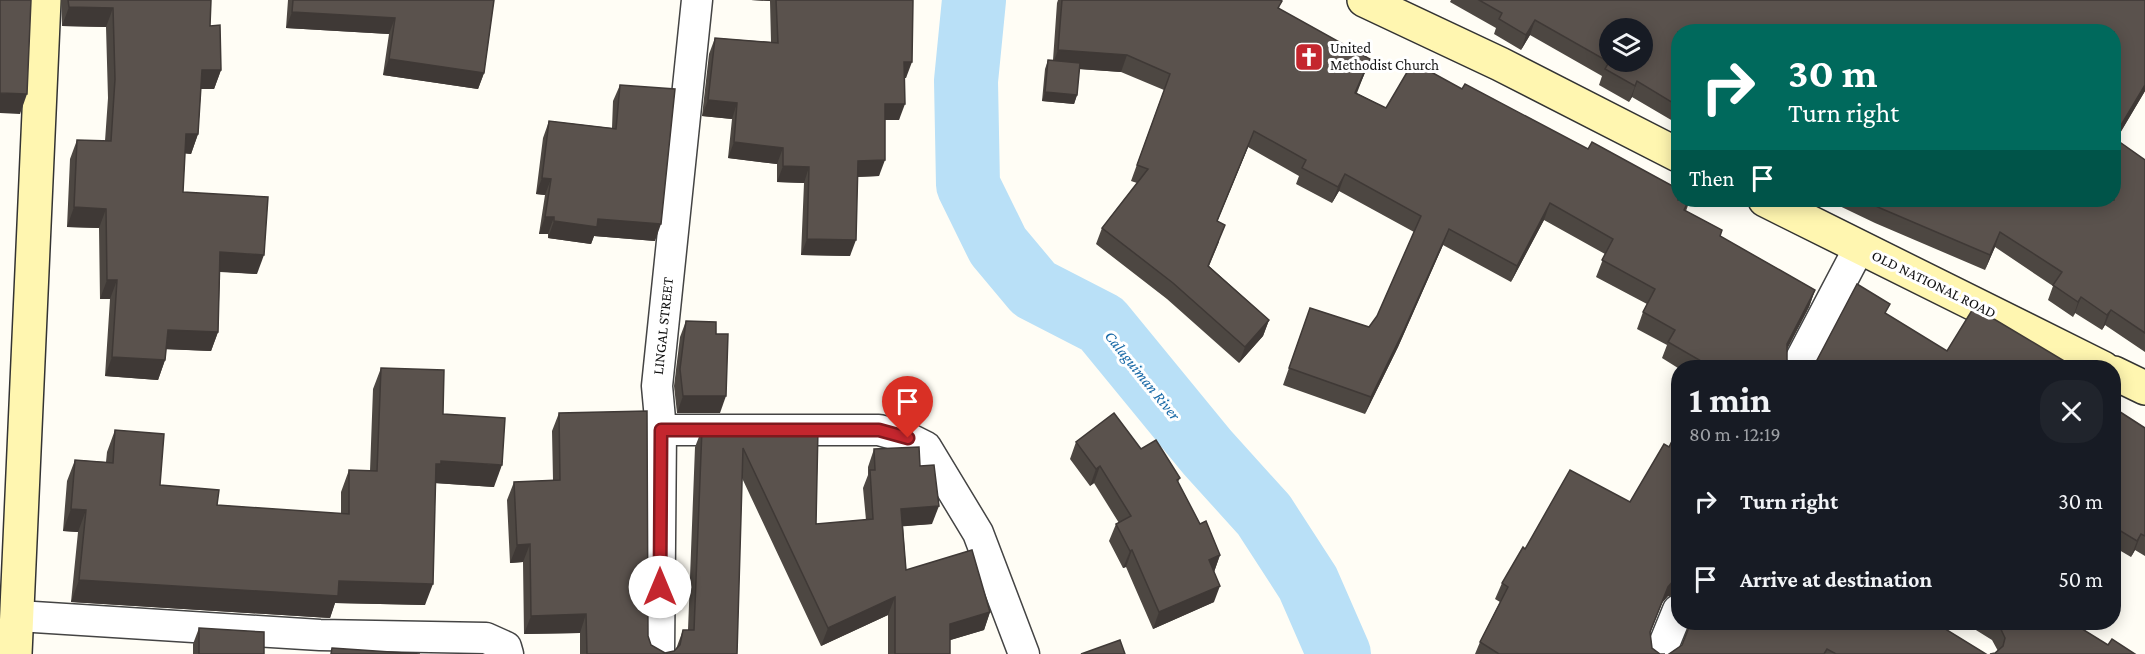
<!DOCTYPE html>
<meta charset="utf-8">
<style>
body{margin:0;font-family:"Crimson Pro",serif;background:#20242c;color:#f1f3f6;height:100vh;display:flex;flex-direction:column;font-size:22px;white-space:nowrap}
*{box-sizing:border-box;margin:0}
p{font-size:20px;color:#9ea1a6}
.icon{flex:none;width:33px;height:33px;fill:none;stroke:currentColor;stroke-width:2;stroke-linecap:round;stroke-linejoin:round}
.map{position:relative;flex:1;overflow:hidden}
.drawer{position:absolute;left:1671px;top:360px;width:450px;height:270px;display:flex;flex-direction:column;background:#171b24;border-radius:24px;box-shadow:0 3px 15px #0003}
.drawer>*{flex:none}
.top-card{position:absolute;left:1671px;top:24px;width:450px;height:183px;border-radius:24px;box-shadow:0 3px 15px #0003;background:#00695c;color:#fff;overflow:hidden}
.buttons{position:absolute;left:1599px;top:18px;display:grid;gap:12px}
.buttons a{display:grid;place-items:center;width:54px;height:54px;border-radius:50%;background:#171b24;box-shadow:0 3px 15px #0003;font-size:30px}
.pin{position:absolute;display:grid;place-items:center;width:51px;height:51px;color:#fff;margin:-62px -26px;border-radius:50% 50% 50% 0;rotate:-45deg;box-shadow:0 0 6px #0007}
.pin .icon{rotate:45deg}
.me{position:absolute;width:66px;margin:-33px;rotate:0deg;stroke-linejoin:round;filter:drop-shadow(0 0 4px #0008)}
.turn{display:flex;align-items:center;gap:21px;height:126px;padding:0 18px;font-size:27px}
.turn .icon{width:78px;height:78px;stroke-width:2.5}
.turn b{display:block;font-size:42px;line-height:51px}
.then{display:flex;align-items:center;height:57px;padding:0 18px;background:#0003;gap:12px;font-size:22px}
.round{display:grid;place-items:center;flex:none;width:63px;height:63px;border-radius:24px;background:#20242c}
.head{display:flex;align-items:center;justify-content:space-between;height:102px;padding:0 18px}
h1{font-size:36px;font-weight:700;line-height:45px}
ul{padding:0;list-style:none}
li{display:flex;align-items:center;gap:18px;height:78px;padding:0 18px}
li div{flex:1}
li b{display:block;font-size:22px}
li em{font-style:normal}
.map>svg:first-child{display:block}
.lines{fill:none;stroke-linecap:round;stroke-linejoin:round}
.river{stroke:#b9e0f7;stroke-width:64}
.street-casing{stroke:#444;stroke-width:33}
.secondary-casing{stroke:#333;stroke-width:36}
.street{stroke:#fff;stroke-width:30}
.secondary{stroke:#fff6b0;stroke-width:33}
.wall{fill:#4d4742}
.shaded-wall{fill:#3f3936}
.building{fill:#5a524d;stroke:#3f3936;stroke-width:1.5;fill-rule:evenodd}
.route-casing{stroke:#7f191e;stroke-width:15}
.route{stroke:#c4262e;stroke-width:10}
.labels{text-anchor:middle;stroke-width:6;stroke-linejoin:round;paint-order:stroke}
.poi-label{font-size:15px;fill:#111;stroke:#fff;text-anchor:start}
.street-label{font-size:15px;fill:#111;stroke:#fff}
.water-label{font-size:16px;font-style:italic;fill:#1768a6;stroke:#fff}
</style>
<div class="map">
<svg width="2145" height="654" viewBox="0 0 2145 654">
<rect width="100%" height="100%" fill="#fffdf5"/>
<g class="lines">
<path class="river" d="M974,0L966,81L968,185L998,246L1034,289L1102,324L1207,452L1264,515L1308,583L1339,654"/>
<g class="street-casing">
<g id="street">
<path d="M1796,368L1859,248"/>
<path d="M661,430H879L908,438L926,447L978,533L1024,654"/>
<path d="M18,616L320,635L486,638L506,647L508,654"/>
<path d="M659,654L661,430L657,386L697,0"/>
<path d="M1660,654L1678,610"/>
</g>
</g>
<g class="secondary-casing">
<g id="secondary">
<path d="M1364,0L1500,64L1678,155"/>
<path d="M1765,200L2103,368"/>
<path d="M2114,373L2145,388"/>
<path d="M15,654L44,0"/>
</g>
</g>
<use href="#street" class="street"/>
<use href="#secondary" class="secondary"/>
</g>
<g class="wall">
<path d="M61,0H211L210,26L221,70L214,89H201L198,134L191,154L185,153L183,192L257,274L220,272L218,332L211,351L166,349L165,360L158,380L105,376L110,299H100L99,228L67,227L70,159L77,140L105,141L108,98L106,27L62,26Z"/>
<path d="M288,0H494L484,73L478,89L383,75L389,34L286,28Z"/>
<path d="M751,0H913L906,78H904L899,120H885L879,176L858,177L850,256L801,255L804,183L777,182V164L728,158L732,119L702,116L709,54L715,38L771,42L770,1Z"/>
<path d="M1058,0H1280L1279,9L1370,59L1357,93L1386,108L1462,89L1678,200H1690L1686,211L1722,230L1720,236L1815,290L1809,307L1787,349V360L1795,367L1797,368H1678L1662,358L1667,345L1637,329L1643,312L1647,304L1596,277L1605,254L1544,220L1511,282L1443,245L1398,347L1365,414L1283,385L1310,308L1369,327L1377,316L1414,232L1339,191L1332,203L1296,184L1299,176L1248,147L1217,222L1219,242L1209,266L1269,320L1263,336L1239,363L1167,299L1096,244L1102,228L1137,183L1131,181L1164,90L1121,72L1079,69L1077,95L1074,104L1042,101L1045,69L1048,60H1053L1057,3Z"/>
<path d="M1451,0H2145V91L2116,140L2145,160V352L2105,325L2102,330L2075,313L2073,317L2048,300L2053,286L1995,247L1985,270L1875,223L1827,200H2114L1678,32V124L1632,97L1629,102L1599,85L1602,76L1530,35L1521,50L1494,34L1496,28L1450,2Z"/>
<path d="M620,85L655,241L594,236L591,244L548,238V234H539L545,195L536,194L543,138L549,121L612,128L613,101Z"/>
<path d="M686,321L716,334L720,413H677L674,386L680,337Z"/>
<path d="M381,368L443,414L494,487L435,483L425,605L335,603L330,618L71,602L78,532L63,531L67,481L75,460L106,462L107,452L115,430L160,485L217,505L341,514V492L349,470L370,471L373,389Z"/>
<path d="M2114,408L2145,428V556L2135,550L2131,557L2114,547Z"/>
<path d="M559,413L648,636L651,645L665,653L674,651L676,649L683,630H688L695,447L702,429H818L816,524L866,520L863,488L868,475V467L874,449L920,466L932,524L903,526L906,570L990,612L984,630L950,640V654H888V615L821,646L742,478L737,654H580V633L524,634L523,562L510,563L507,500L514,482L553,480L552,431Z"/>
<path d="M1678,429V595L1668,596L1662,603L1650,633L1652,648L1660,654H1665H1475L1480,642L1500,602L1495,599L1502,583L1525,549L1630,502L1669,447Z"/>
<path d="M1076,442L1141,449L1180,478L1178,482L1200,524L1220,555L1214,572V602L1153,629L1126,567L1123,568L1109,541L1116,524L1119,523L1094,483L1090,486L1070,459Z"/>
<path d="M1963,622H2071L2108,645L1995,653L1998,651L1992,640Z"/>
<path d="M199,628L264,654H193V644Z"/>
<path d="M1682,645L1986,654H1669Z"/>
</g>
<g class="shaded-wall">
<path d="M751,0H770V1Z"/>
<path d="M69,7L113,8L106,27L62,26Z"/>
<path d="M292,12L395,18L389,34L286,28Z"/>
<path d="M1535,20L1530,35L1521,50L1526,35Z"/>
<path d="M1058,50L1127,55L1121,72L1052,67Z"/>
<path d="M389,59L484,73L478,89L383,75Z"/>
<path d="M1370,59L1364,75L1349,109L1355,93Z"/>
<path d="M904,62H912L906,78H898Z"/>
<path d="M202,70H221L214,89H195Z"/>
<path d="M1637,81L1632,97L1629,102L1635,86Z"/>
<path d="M2145,85V91L2114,143V137Z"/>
<path d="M1045,92L1077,95L1074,104L1042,101Z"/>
<path d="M0,93L27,94L20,114L0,113Z"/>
<path d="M708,100L737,103L732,119L702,116Z"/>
<path d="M885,104H905L899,120H879Z"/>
<path d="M1254,131L1248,147L1210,238L1217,221Z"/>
<path d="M186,134H198L191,154L179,153Z"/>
<path d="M734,142L783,148L777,164L728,158Z"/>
<path d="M885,160L879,176L852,177L858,161Z"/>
<path d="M783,166L809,167L804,183L777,182Z"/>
<path d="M1345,174L1339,191L1332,203L1338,187Z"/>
<path d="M542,178L551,179L545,195L536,194Z"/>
<path d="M1550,203L1544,220L1511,282L1517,266Z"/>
<path d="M74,207L106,209L99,228L67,227Z"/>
<path d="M545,217H554L548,234H539Z"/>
<path d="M598,219L661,224L655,241L594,236L591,244L548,238L554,221Z"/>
<path d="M1449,229L1443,245L1398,347L1365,414L1371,397Z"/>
<path d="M2000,232L1995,247L1985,270L1990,255Z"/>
<path d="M807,239L856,240L850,256L801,255Z"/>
<path d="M220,252L264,255L257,274L213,271Z"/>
<path d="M107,280H117L110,299H100Z"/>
<path d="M1815,290L1809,307L1781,361L1787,344Z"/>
<path d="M2081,297L2075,313L2073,317L2078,302Z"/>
<path d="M2111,310L2105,325L2102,330L2107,315Z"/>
<path d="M1269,320L1263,336L1239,363L1245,347Z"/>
<path d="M168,330L218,332L211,351L161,349Z"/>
<path d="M112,357L165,360L158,380L105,376Z"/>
<path d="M683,396H726L720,413H677Z"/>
<path d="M441,461L502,465L494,487L434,483L436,464Z"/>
<path d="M1100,466L1094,483L1090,486L1096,469Z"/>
<path d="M939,506L932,524L895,527L901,509Z"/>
<path d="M71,509L86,510L78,532L63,531Z"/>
<path d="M2141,534L2135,550L2131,557L2137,541Z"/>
<path d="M530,544L523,562L510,563L517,545Z"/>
<path d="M1132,550L1126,567L1123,568L1130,551Z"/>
<path d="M1220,555L1214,572L1209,560Z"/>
<path d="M1678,579V595L1668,596L1662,603L1644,648L1668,587L1674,580Z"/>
<path d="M79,580L339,581L433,584L425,605L335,603L330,618L71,602Z"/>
<path d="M1220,586L1214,602L1153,629L1159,612Z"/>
<path d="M895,597L888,615L821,646L828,628Z"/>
<path d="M990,612L984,630L944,642L950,624Z"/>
<path d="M586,614L580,633L524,634L531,616Z"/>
</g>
<g class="building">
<path d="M0,0H31L27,94L0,93Z"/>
<path d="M68,0H211L210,26L220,25L221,70H202L198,134H186L183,192L268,197L264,255L220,252L218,332L168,330L165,360L112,357L117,280H107L106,209L74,207L77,140L111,141L115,79L113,8L69,7Z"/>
<path d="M293,0H494L484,73L389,59L395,18L292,12Z"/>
<path d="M776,0H913L912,62H904L905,104H885V160L858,161L856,240L807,239L809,167L783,166V148L734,142L737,103L708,100L715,38L778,43Z"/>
<path d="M1062,0H1280L1282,1L1278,8L1370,59L1355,93L1386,108L1413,62L1462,89L1465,84L1588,149L1592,142L1678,189V200H1689L1684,210L1722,230L1720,236L1815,290L1787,344V360L1795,367L1797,368H1713L1668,342L1675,330L1643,312L1655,289L1602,260L1613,239L1550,203L1517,266L1449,229L1404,330L1371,397L1289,368L1310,308L1369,327L1377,316L1421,216L1345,174L1338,187L1302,168L1306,160L1254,131L1217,221L1225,225L1208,266L1269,320L1245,347L1173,283L1102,228L1148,169L1137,165L1170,74L1127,55L1058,50Z"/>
<path d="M1479,0H2145V85L2114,137V32H1678V106L1637,81L1635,86L1605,69L1609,62L1535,20L1526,35L1499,19L1502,13ZM1610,28H1642V62H1610Z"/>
<path d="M1048,60L1080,63L1077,95L1045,92Z"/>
<path d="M620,85L675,89L661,224L598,219L597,227L554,221V217H545L551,179L542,178L549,121L616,129Z"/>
<path d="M2114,138L2145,160V333L2111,310L2107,315L2081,297L2078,302L2053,285L2062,272L2000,232L1990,255L1880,208L1864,200H2114Z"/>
<path d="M1857,284L1890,304L1885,313L1947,351L1974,307L2076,368H1805L1817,360Z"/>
<path d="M686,321L716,322V334H728L726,396H683L680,369Z"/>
<path d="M381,368L444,370L443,414L505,418L502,465L441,461V464H436L433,584L339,581L338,596L79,580L86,510L71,509L75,460L113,463L115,430L164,434L160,485L219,490L217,505L349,514V470L377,471Z"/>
<path d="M2114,408L2145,428V536L2141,534L2137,541L2114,527Z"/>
<path d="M647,411L648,636L651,645L665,653L674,651L680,645L683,630H694L702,429H818L816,524L873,519L870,470H875L874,449L919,447L920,466L934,465L939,506L901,509L906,570L972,550L990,612L950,624V654H895V597L828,628L743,448L737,654H587L586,614L531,616L530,544L517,545L514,482L560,480L559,413Z"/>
<path d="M1114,413L1141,449L1156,440L1180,478L1177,480L1200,524L1206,521L1220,555L1209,560L1220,586L1159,612L1132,550L1130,551L1116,524L1131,516L1100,466L1096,469L1076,442Z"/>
<path d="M1678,429V579L1674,580L1668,587L1650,632L1652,648L1660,654H1665H1499L1480,642L1508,587L1502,583L1523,547L1525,549L1570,470L1630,502L1664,444L1669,447Z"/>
<path d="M1691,622H1934L1986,654H1836L1827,649L1824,654H1669L1682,645Z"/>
<path d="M1996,622H2071L2108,645L2112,639L2135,654H1990L1995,653L2003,646L2005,638L1998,623Z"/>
<path d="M199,628L264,632V654H199Z"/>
<path d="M1120,640L1125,654H1081Z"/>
<path d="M332,648L420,654H331Z"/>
</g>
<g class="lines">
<g class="route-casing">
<path id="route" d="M660,587L661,430H879L908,438"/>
</g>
<use href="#route" class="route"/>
</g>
<defs>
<g id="church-square" transform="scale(1.5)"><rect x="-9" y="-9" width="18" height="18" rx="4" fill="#c4262e" stroke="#fff"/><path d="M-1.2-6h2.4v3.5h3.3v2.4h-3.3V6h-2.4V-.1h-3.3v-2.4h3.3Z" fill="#fff"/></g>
</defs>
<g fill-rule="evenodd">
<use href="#church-square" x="1309" y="57"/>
</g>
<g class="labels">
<g class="poi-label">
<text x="1330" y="53">United<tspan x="1330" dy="17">Methodist Church</tspan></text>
</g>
<g class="street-label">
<text transform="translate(1934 284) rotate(26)" y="5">OLD NATIONAL ROAD</text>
<text transform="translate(663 326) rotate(-84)" y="5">LINGAL STREET</text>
</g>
<g class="water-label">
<text transform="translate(1143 375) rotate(51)" y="6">Calaguiman River</text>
</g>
</g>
</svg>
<div class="buttons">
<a><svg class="icon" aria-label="layers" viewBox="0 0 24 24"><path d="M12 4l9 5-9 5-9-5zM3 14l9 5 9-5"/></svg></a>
</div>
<div class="pin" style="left:908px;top:438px;background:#d93025"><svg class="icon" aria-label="arrive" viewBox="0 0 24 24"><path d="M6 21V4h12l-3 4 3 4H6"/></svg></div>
<svg class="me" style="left:660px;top:587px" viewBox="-20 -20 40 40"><circle r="19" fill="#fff"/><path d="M0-13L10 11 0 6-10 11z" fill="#c4262e"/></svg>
<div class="top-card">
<div class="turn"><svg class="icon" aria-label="right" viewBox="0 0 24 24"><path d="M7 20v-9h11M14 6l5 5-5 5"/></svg><div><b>30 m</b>Turn right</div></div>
<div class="then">Then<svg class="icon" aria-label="arrive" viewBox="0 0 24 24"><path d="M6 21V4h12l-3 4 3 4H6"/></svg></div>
</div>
<section class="drawer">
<div class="head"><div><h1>1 min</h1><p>80 m · 12:19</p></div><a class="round"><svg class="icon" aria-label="close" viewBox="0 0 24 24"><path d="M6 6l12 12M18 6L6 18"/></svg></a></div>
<ul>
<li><svg class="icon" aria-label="right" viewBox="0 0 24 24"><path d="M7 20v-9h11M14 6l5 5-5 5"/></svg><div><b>Turn right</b></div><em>30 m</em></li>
<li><svg class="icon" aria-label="arrive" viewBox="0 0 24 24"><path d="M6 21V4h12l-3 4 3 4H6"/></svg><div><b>Arrive at destination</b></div><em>50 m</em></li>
</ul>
</section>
</div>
